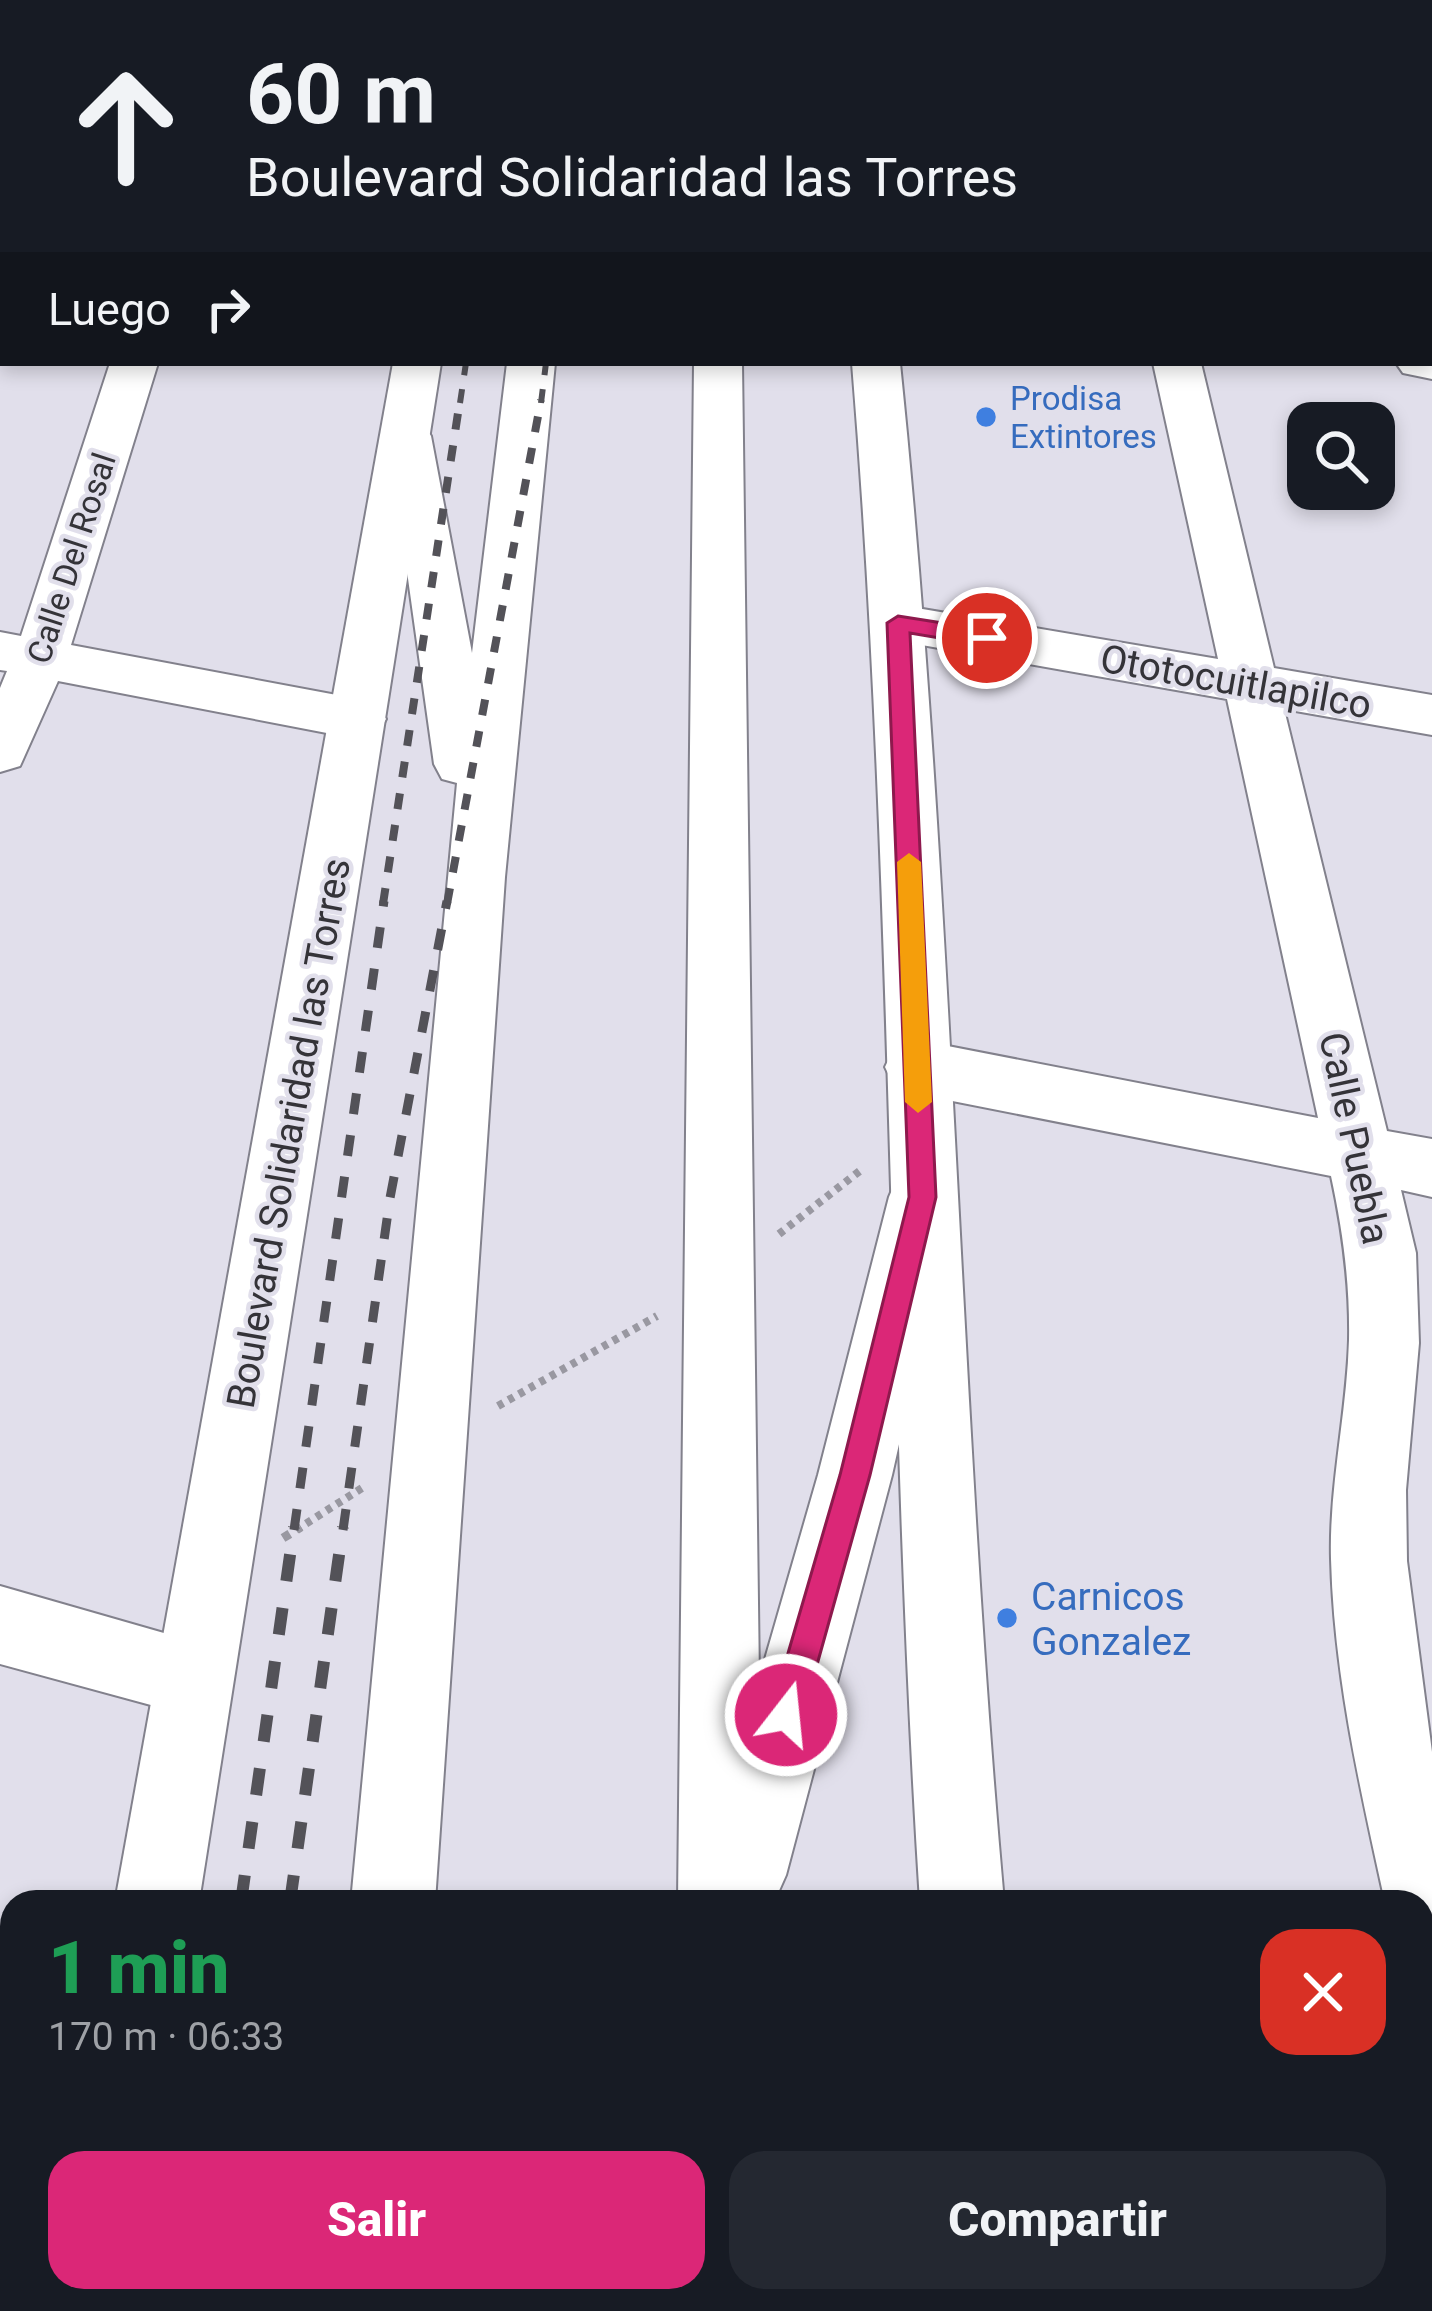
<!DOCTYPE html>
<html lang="es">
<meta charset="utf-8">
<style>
body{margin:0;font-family:Roboto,sans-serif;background:#242831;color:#f1f3f6;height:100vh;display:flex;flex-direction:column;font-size:45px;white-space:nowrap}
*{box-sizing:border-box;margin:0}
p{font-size:39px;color:#9ea1a6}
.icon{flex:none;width:66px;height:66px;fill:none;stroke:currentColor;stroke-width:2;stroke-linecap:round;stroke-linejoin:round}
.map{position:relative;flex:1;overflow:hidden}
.drawer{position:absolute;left:0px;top:1890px;width:1434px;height:423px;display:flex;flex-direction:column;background:#171b24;border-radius:36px 36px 0 0;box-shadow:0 6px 18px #0003}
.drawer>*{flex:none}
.banner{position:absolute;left:0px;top:0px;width:1434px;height:366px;box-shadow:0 6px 18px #0003;background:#171b24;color:#f1f3f6;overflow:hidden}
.fabs{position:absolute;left:1287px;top:402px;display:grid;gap:24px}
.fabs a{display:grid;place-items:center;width:108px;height:108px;border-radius:24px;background:#171b24;box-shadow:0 6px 18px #0003;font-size:60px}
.pin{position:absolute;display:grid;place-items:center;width:102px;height:102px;color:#fff;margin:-51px;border:6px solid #fff;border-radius:50%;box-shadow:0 3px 12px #0007}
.me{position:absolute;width:132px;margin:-66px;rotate:16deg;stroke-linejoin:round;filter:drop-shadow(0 0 9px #0008)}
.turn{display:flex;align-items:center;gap:42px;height:252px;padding:0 48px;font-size:54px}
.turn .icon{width:156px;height:156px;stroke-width:2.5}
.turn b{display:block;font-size:84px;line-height:102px}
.then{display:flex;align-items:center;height:114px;padding:0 48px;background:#0003;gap:24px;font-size:45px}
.round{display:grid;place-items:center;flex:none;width:126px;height:126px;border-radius:36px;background:#242831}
.summary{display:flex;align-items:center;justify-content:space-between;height:204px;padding:0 48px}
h1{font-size:72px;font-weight:800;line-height:90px;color:#1e9e55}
.primary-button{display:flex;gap:24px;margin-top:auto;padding:24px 48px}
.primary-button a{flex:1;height:138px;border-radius:36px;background:#db2777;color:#fff;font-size:48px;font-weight:800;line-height:138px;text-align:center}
.primary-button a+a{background:#242831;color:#f1f3f6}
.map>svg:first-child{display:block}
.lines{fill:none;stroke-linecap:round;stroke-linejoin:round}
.minor-casing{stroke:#82818c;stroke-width:4}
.secondary-casing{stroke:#82818c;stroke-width:4}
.trunk-casing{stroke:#82818c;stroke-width:4}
.path-far1{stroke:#9998a1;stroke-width:8;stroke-dasharray:6 6;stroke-linecap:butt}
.path{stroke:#9998a1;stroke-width:9;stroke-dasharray:8 8;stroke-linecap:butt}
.minor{fill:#fff;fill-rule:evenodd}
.secondary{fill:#fff;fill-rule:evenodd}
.trunk{fill:#fff;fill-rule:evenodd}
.rail-far3{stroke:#535258;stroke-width:6;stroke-dasharray:14 14;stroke-linecap:butt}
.rail-far2{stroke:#535258;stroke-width:8;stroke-dasharray:16 16;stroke-linecap:butt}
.rail-far1{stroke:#535258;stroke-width:9;stroke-dasharray:21 21;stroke-linecap:butt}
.rail{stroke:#535258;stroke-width:12;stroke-dasharray:27 27;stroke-linecap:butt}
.route{fill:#db2777;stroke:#8e194d;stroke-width:3}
.slow{fill:#f59e0b}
.shop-dot{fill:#3f7fe0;stroke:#e1dfeb;stroke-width:4.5}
.labels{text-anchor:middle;stroke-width:9;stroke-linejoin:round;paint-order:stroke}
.far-shop-label{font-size:33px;fill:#366cbe;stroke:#e1dfeb;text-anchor:start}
.far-street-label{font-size:33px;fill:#343338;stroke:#e1dfeb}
.street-label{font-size:39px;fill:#343338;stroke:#e1dfeb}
.shop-label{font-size:39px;fill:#366cbe;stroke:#e1dfeb;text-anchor:start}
</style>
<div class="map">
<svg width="1432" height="2311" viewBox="0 0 1432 2311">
<rect width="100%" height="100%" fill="#e1dfeb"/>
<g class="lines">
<g class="minor-casing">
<g id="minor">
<rect x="1431" y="99" width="1" height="24"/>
<path d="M1432,351V379L1403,373L1396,363H1431Z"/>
<path d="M110,363H158L71,645L358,699L378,705L386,719L378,733L358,739L58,681L20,766L0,772V688L7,671L0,670V632L21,636Z"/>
<path d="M1153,363H1201L1274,668L1432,695V735L1284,709L1387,1131L1432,1139V1197L1401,1190L1416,1253L1419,1343L1406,1490L1407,1561L1432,1752V1966L1422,1962V1902H1385C1360,1788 1334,1676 1331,1559C1329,1485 1347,1413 1349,1340C1350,1283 1343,1232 1331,1176L917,1094L894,1086L885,1067L894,1048L917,1040L1318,1118L1227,699L899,641L880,636L872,623L880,610L899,605L1218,659Z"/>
<path d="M0,1586L223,1650L234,1678L223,1706L195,1717L0,1664Z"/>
</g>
</g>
<g class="secondary-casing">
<g id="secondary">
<rect x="829" y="0" width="38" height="3"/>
<path d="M393,363H441L199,1902H115Z"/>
<path d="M852,363H900C953,875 958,1390 1004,1902H920C887,1389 894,875 852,363Z"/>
<path d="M41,2301H135L133,2311H39Z"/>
<path d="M950,2301H1044L1045,2311H951Z"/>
</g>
</g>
<g class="trunk-casing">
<g id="trunk">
<path d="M1,0H48L3,3V9Z"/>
<rect x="697" y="0" width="38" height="3"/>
<path d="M3,47V71L0,72V48Z"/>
<path d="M507,363H555L505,877L435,1902H351L457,783L442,779L434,764L404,550L383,436L390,425L407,421L424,425L431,436L472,653Z"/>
<path d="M694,363H742L759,1680L818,1475L889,1197L898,1176L922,1168L946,1176L955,1197L892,1475L786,1875L774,1902H678Z"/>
<path d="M311,2301H405L404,2311H310Z"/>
<rect x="664" y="2301" width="94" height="10"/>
</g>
</g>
<g class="path-far1">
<path d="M779,1234L861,1170"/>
<path d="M498,1406L657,1316"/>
<path d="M296,1530L362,1488"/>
</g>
<path class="path" d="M283,1538L301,1527"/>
<use href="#minor" class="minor"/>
<use href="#secondary" class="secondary"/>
<use href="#trunk" class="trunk"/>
<g class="rail-far3">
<path d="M460,403L466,363"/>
<path d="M541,403L546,363"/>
</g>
<g class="rail-far2">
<path d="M383,904L460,400"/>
<path d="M447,904L541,400"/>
</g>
<g class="rail-far1">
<path d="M294,1530L384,901"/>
<path d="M343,1530L390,1198L447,901"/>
</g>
<g class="rail">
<path d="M241,1902L294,1527"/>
<path d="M290,1902L343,1527"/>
<path d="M184,2311L186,2301"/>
<path d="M233,2311L234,2301"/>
</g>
</g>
<path class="route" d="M898,616L987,630L998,638L987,646L910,633L936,1197L870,1475L803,1715L798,1727L786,1732L775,1727L770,1715L840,1475L909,1197L887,623Z"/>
<path class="slow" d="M909,853L921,862L932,1102L918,1113L905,1102L897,862Z"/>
<g class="shop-dot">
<circle cx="986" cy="417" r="12"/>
<circle cx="1007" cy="1618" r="12"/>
</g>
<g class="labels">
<g class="far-shop-label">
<text x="1010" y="410">Prodisa<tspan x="1010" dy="38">Extintores</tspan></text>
</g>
<g class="far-street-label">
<text transform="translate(71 558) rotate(-72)" y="12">Calle Del Rosal</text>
</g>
<g class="street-label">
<text transform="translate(1236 681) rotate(10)" y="14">Ototocuitlapilco</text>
<text transform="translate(288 1133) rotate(-80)" y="14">Boulevard Solidaridad las Torres</text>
<text transform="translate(1355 1138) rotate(78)" y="14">Calle Puebla</text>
</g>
<g class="shop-label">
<text x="1031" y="1610">Carnicos<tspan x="1031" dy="45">Gonzalez</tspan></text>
</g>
</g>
</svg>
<div class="fabs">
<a><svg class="icon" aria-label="search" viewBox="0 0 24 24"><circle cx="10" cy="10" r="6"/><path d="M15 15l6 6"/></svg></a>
</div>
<div class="pin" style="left:987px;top:638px;background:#d93025"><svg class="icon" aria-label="arrive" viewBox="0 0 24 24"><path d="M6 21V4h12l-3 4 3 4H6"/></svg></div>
<svg class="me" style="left:786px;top:1715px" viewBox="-20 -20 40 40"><circle r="17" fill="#db2777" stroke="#fff" stroke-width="3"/><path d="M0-11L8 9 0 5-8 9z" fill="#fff"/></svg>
<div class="banner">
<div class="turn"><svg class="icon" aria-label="ahead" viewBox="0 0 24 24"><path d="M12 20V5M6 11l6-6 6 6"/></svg><div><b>60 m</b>Boulevard Solidaridad las Torres</div></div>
<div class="then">Luego<svg class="icon" aria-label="right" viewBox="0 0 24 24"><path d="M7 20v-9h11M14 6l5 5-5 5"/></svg></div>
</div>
<section class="drawer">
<div class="summary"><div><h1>1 min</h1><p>170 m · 06:33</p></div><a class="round" style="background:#d93025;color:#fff"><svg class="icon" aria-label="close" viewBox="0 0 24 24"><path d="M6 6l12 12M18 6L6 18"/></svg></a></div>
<div class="primary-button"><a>Salir</a><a>Compartir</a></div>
</section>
</div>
